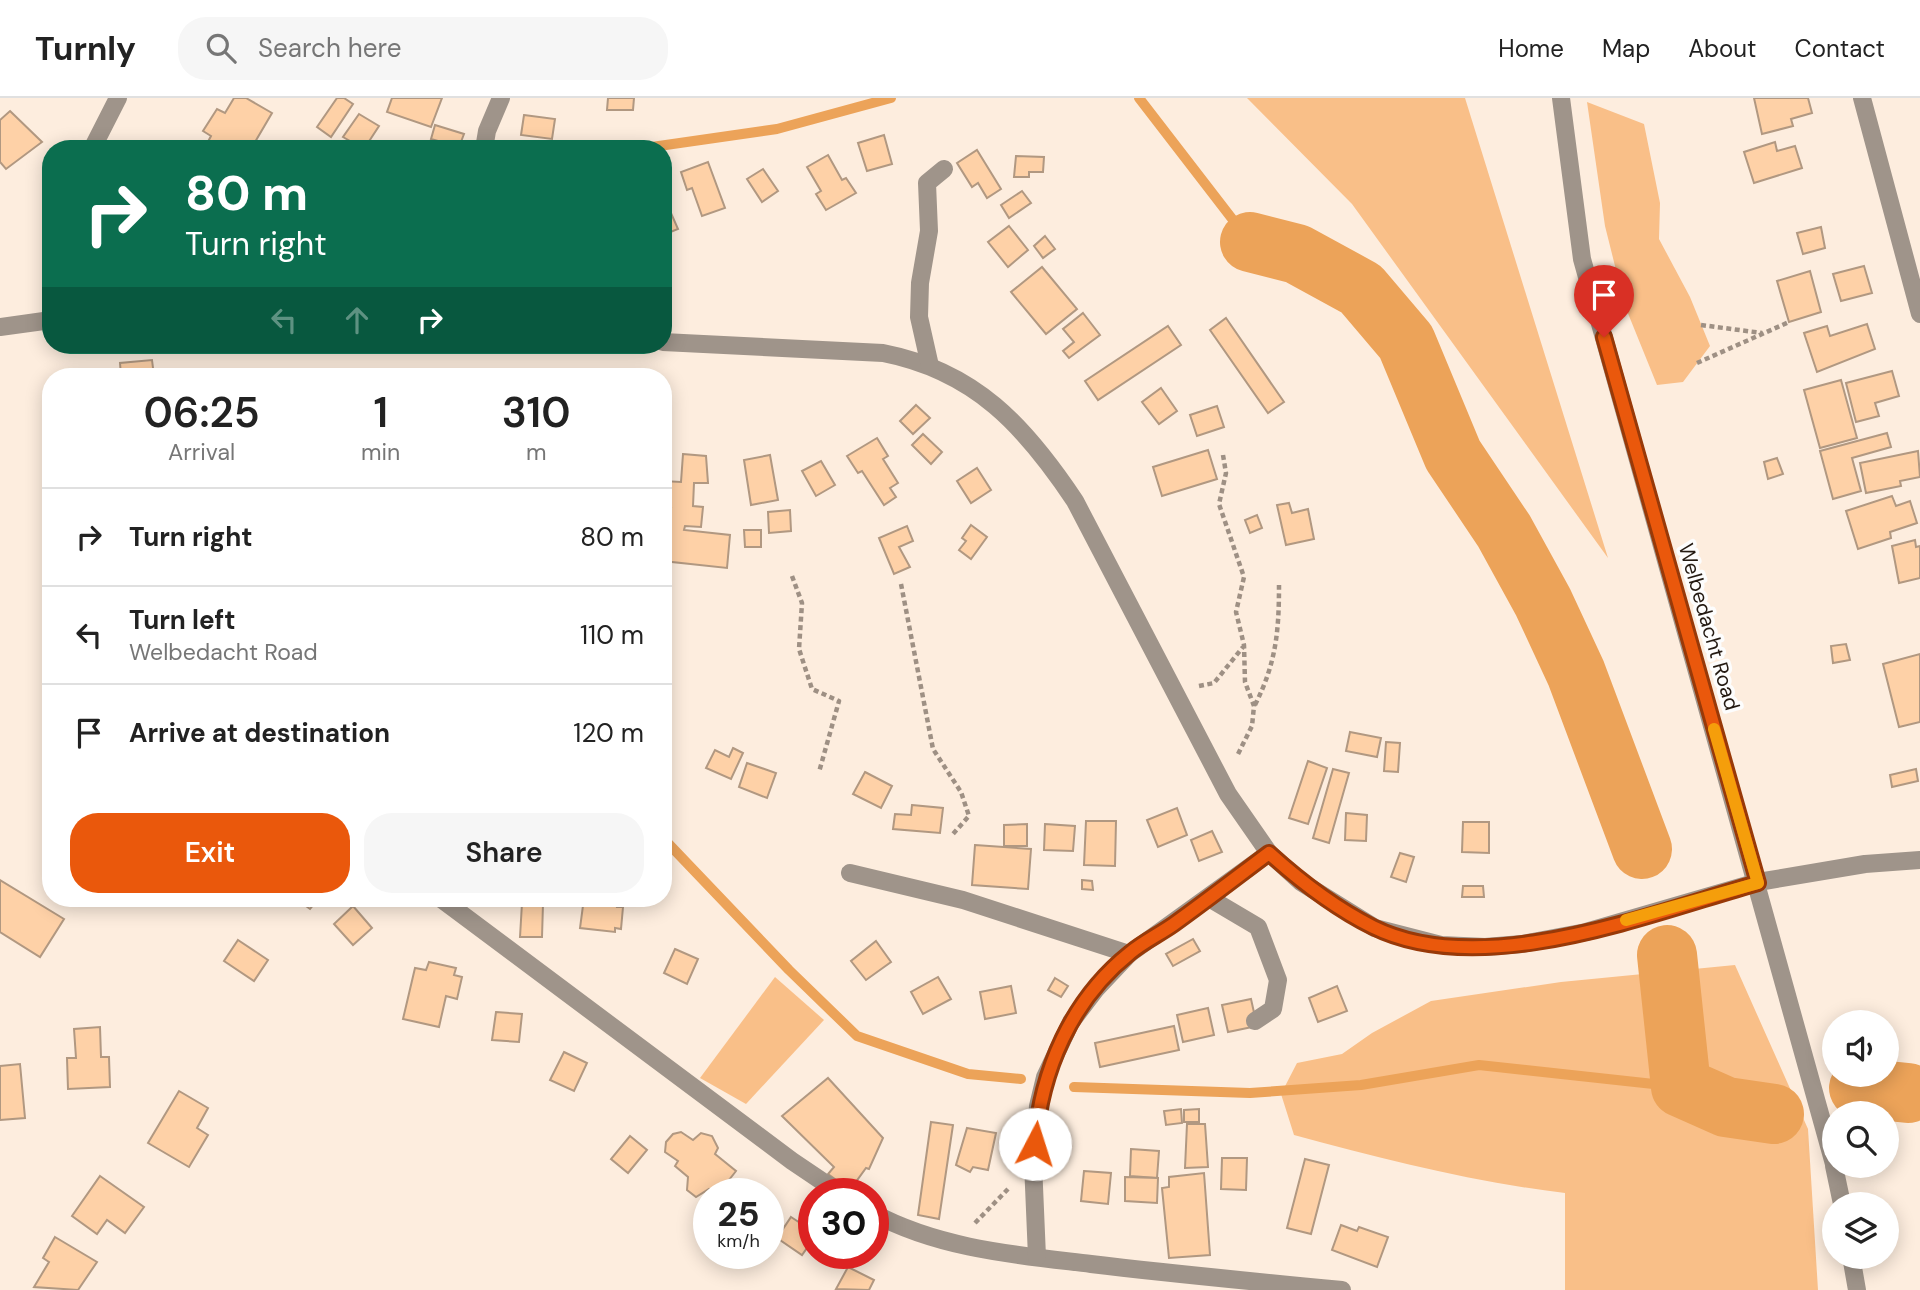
<!DOCTYPE html>
<style>
body{margin:0;font-family:"DM Sans",sans-serif;background:#f6f6f6;color:#222;height:100vh;display:flex;flex-direction:column;font-size:26px;white-space:nowrap}
*{box-sizing:border-box;margin:0}
p{font-size:23px;color:#767676}
.icon{flex:none;width:38px;height:38px;fill:none;stroke:currentColor;stroke-width:2;stroke-linecap:round;stroke-linejoin:round}
.map{position:relative;flex:1;overflow:hidden}
.sheet{position:absolute;left:42px;top:270px;width:630px;height:539px;display:flex;flex-direction:column;background:#fff;border-radius:28px;box-shadow:0 4px 18px #0003}
.sheet>*{flex:none}
.top-card{position:absolute;left:42px;top:42px;width:630px;height:214px;border-radius:28px;box-shadow:0 4px 18px #0003;background:#0b6e4f;color:#fff;overflow:hidden}
.tools{position:absolute;left:1822px;top:912px;display:grid;gap:14px}
.tools a{display:grid;place-items:center;width:77px;height:77px;border-radius:50%;background:#fff;box-shadow:0 4px 18px #0003;font-size:35px}
.speed{position:absolute;left:693px;top:1080px;display:flex;gap:14px;font-size:35px;font-weight:700;text-align:center}
.speed>*{display:grid;place-content:center;width:91px;height:91px;border-radius:50%;background:#fff;box-shadow:0 4px 18px #0003;line-height:1}
.speed small{font-size:18px;font-weight:400}
.speed .limit{border:10px solid #d22;background:#fff;color:#111}
.pin{position:absolute;display:grid;place-items:center;width:60px;height:60px;color:#fff;margin:-72px -30px;border-radius:50% 50% 50% 0;rotate:-45deg;box-shadow:0 0 7px #0007}
.pin .icon{rotate:45deg}
.me{position:absolute;width:77px;margin:-38px;rotate:5deg;stroke-linejoin:round;filter:drop-shadow(0 0 5px #0008)}
.turn{display:flex;align-items:center;gap:24px;height:147px;padding:0 28px;font-size:32px}
.turn .icon{width:91px;height:91px;stroke-width:2.5}
.turn b{display:block;font-size:49px;line-height:60px}
.lanes{display:flex;align-items:center;height:66px;padding:0 28px;background:#0003;justify-content:center;gap:35px;direction:ltr}
.lanes .off{opacity:.35}
.eta{display:flex;justify-content:space-evenly;align-items:center;height:119px;text-align:center}
.eta b{font-size:42px;font-weight:600;line-height:49px}
.primary-button{display:flex;gap:14px;margin-top:auto;padding:14px 28px}
.primary-button a{flex:1;height:80px;border-radius:28px;background:#ea580c;color:#fff;font-size:28px;font-weight:600;line-height:80px;text-align:center}
.primary-button a+a{background:#f6f6f6;color:#222}
ul{padding:0;list-style:none}
li{display:flex;align-items:center;gap:21px;height:98px;padding:0 28px;border-top:2px solid #e0e0e0}
li div{flex:1}
li b{display:block;font-size:26px}
li em{font-style:normal}
header{display:flex;align-items:center;gap:42px;box-sizing:border-box;height:98px;padding:0 35px;background:#fff;border-bottom:2px solid #e0e0e0}
header strong{font-size:33px}
nav{display:flex;gap:38px;margin-inline-start:auto;font-size:24px}
.search{width:490px;height:63px;background:#f6f6f6;display:flex;align-items:center;gap:18px;box-sizing:border-box;padding:0 24px;border-radius:28px;color:#767676;font-size:26px}
.map>svg:first-child{display:block}
.green{fill:#f9bf88}
.lines{fill:none;stroke-linecap:round;stroke-linejoin:round}
.stream{stroke:#eca359;stroke-width:10}
.river{stroke:#eca359;stroke-width:60}
.building{fill:#fed1a7;stroke:#b19881;stroke-width:2}
.path{stroke:#9e9084;stroke-width:4.5;stroke-dasharray:5 3.5;stroke-linecap:butt}
.minor{stroke:#9f948a;stroke-width:18}
.route-casing{stroke:#983908;stroke-width:18}
.route{stroke:#ea580c;stroke-width:12}
.slow{stroke:#f59e0b;stroke-width:12}
.labels{text-anchor:middle;stroke-width:7;stroke-linejoin:round;paint-order:stroke}
.street-label{font-size:21px;fill:#241a12;stroke:#fdfdfd}
</style>
<header>
<strong>Turnly</strong>
<div class="search"><svg class="icon" aria-label="search" viewBox="0 0 24 24"><circle cx="10" cy="10" r="6"/><path d="M15 15l6 6"/></svg>Search here</div>
<nav><a>Home</a><a>Map</a><a>About</a><a>Contact</a></nav>
</header>
<div class="map">
<svg width="1920" height="1192" viewBox="0 0 1920 1192">
<rect width="100%" height="100%" fill="#fdedde"/>
<g class="green">
<path d="M1247,0H1465L1608,460L1352,106Z"/>
<path d="M1587,4L1644,26L1660,105L1659,141L1690,199L1710,248L1683,284L1657,287L1625,208L1605,128Z"/>
<path d="M1735,867L1808,1031L1818,1192H1565V1095C1472,1084 1383,1061 1294,1037L1281,996L1297,965L1342,956L1372,935L1431,903L1561,884Z"/>
<path d="M775,879L824,922L746,1006L700,980Z"/>
</g>
<g class="lines">
<g class="stream">
<path d="M1139,0L1250,144"/>
<path d="M638,51L777,31L891,0"/>
<path d="M663,740L789,872L857,938L968,976L1021,981"/>
<path d="M1074,989L1250,995L1361,987L1479,967L1681,989"/>
</g>
<g class="river">
<path d="M1250,144L1297,156L1361,191L1406,244L1453,357L1504,433L1543,504L1576,575L1642,751"/>
<path d="M1667,857L1681,989L1726,1009L1774,1016"/>
<path d="M1859,990L1908,995"/>
</g>
</g>
<g class="building">
<path d="M234,0H246L272,15L251,51H204L211,38L203,33L217,11L225,15Z"/>
<path d="M337,0H344L353,6L331,39L317,29Z"/>
<path d="M392,0H442L431,29L387,14Z"/>
<path d="M608,0H634L633,12H607Z"/>
<path d="M1754,0H1808L1812,15L1791,21L1793,28L1762,36Z"/>
<path d="M10,13L42,44L6,71L0,64V22Z"/>
<path d="M359,16L379,28L364,51L343,39Z"/>
<path d="M524,17L555,21L552,41L521,37Z"/>
<path d="M435,27L464,36L459,49L431,41Z"/>
<path d="M884,37L892,66L867,73L858,45Z"/>
<path d="M1775,44L1777,53L1795,48L1802,70L1754,85L1744,54Z"/>
<path d="M977,52L1001,91L987,100L978,85L972,89L957,65Z"/>
<path d="M828,57L842,82L846,80L856,95L826,112L816,96L821,93L807,69Z"/>
<path d="M1016,58L1044,59L1043,74H1029V79H1014Z"/>
<path d="M708,64L725,110L702,118L692,90L687,92L681,74Z"/>
<path d="M763,71L778,93L762,104L747,81Z"/>
<path d="M1022,93L1031,105L1009,120L1001,107Z"/>
<path d="M663,114L665,118L671,115L678,131L663,137Z"/>
<path d="M1009,128L1028,152L1008,169L988,144Z"/>
<path d="M1821,129L1825,150L1803,156L1797,135Z"/>
<path d="M1045,138L1055,151L1043,160L1034,148Z"/>
<path d="M1864,168L1872,195L1841,203L1833,176Z"/>
<path d="M1042,169L1077,211L1046,236L1011,194Z"/>
<path d="M1810,173L1821,214L1789,224L1777,183Z"/>
<path d="M1083,215L1100,237L1069,260L1063,253L1074,244L1063,231Z"/>
<path d="M1226,220L1284,304L1268,315L1210,232Z"/>
<path d="M1867,226L1875,251L1817,274L1804,235L1827,228L1830,238Z"/>
<path d="M1168,228L1181,247L1098,302L1085,283Z"/>
<path d="M152,262L154,278H121L120,265Z"/>
<path d="M1892,273L1899,298L1875,305L1879,318L1856,324L1846,285Z"/>
<path d="M1841,282L1857,340L1820,350L1804,292Z"/>
<path d="M1161,290L1177,313L1159,326L1142,304Z"/>
<path d="M916,307L930,320L913,336L900,323Z"/>
<path d="M1217,308L1224,329L1197,338L1190,317Z"/>
<path d="M1887,335L1891,349L1852,360L1861,393L1833,401L1820,353Z"/>
<path d="M923,336L942,354L931,366L912,347Z"/>
<path d="M877,340L888,358L883,361L898,385L890,390L896,399L884,407L862,373L858,375L847,358Z"/>
<path d="M1208,352L1217,381L1162,398L1153,369Z"/>
<path d="M1918,353L1920,379L1900,383L1901,388L1866,395L1860,365Z"/>
<path d="M683,356L706,358L708,385H694L693,408L703,409L701,429L685,428L684,432L730,437L727,470L663,463V443H667L671,410H663V383L681,384Z"/>
<path d="M770,357L778,402L751,407L744,362Z"/>
<path d="M1777,360L1783,376L1768,381L1764,364Z"/>
<path d="M821,363L835,387L816,398L802,373Z"/>
<path d="M977,370L991,392L971,405L957,383Z"/>
<path d="M1892,398L1896,408L1910,403L1917,425L1890,434L1891,440L1858,451L1846,413Z"/>
<path d="M1289,405L1292,415L1308,411L1314,441L1286,447L1277,407Z"/>
<path d="M790,412L791,433L769,435L768,414Z"/>
<path d="M1257,417L1262,430L1250,435L1245,422Z"/>
<path d="M971,427L987,439L971,461L959,452L966,443L962,440Z"/>
<path d="M907,428L913,443L899,449L910,469L894,476L879,440Z"/>
<path d="M744,432H761V449H745Z"/>
<path d="M1915,442L1916,449L1920,448V480L1899,485L1892,448Z"/>
<path d="M1846,546L1850,562L1833,565L1831,548Z"/>
<path d="M1920,556V624L1899,629L1883,566Z"/>
<path d="M1350,634L1381,640L1377,659L1346,653Z"/>
<path d="M1386,644L1400,645L1398,674L1384,673Z"/>
<path d="M733,650L743,655L731,681L706,670L715,652L729,659Z"/>
<path d="M1308,663L1327,670L1308,726L1289,720Z"/>
<path d="M747,665L776,675L767,700L739,689Z"/>
<path d="M1333,671L1349,675L1329,745L1313,740Z"/>
<path d="M1916,671L1918,683L1892,689L1890,677Z"/>
<path d="M865,674L892,688L881,710L853,696Z"/>
<path d="M912,707L943,710L940,735L893,731L895,716L911,717Z"/>
<path d="M1177,710L1187,737L1158,749L1147,722Z"/>
<path d="M1346,715L1367,717L1366,743L1345,742Z"/>
<path d="M1086,723H1116L1115,768L1084,767Z"/>
<path d="M1463,724H1489V755L1462,754Z"/>
<path d="M1027,726V748H1004V727Z"/>
<path d="M1045,726L1075,728L1073,753L1044,752Z"/>
<path d="M1212,733L1222,754L1199,763L1191,742Z"/>
<path d="M975,747L1031,751L1028,791L972,787Z"/>
<path d="M1400,755L1414,759L1406,784L1391,779Z"/>
<path d="M0,782L64,821L40,859L0,834Z"/>
<path d="M1082,782L1092,783L1093,792L1082,791Z"/>
<path d="M1463,788H1483L1484,799H1462Z"/>
<path d="M295,800H319L310,811Z"/>
<path d="M584,800H618L617,809H623L621,831L615,830V834L580,830Z"/>
<path d="M522,805L543,806L542,839H520Z"/>
<path d="M353,808L372,830L353,847L334,826Z"/>
<path d="M1193,841L1200,853L1173,868L1166,856Z"/>
<path d="M238,842L268,862L254,883L224,863Z"/>
<path d="M876,843L891,864L866,882L851,863Z"/>
<path d="M675,851L698,861L687,886L664,875Z"/>
<path d="M429,864L456,870L454,877L462,879L457,901L446,898L439,929L403,921L415,870L426,872Z"/>
<path d="M938,879L951,901L923,916L911,894Z"/>
<path d="M1055,880L1068,888L1061,899L1048,892Z"/>
<path d="M1011,888L1016,915L985,921L980,894Z"/>
<path d="M1337,888L1347,913L1318,924L1309,900Z"/>
<path d="M1251,901L1257,928L1228,934L1222,907Z"/>
<path d="M1208,910L1214,937L1183,944L1177,917Z"/>
<path d="M496,914L522,916L519,944L492,942Z"/>
<path d="M1174,928L1179,952L1100,969L1095,945Z"/>
<path d="M100,929L101,959H109L110,989L68,991L67,960H76L74,931Z"/>
<path d="M564,954L587,965L574,993L550,982Z"/>
<path d="M20,966L25,1020L0,1022V968Z"/>
<path d="M828,980L883,1040L869,1071L866,1070L850,1092L828,1076L834,1069L782,1018Z"/>
<path d="M179,993L208,1010L197,1030L208,1037L189,1069L148,1045Z"/>
<path d="M1181,1011L1182,1025L1166,1027L1164,1013Z"/>
<path d="M1199,1011V1024H1184V1012Z"/>
<path d="M931,1024L953,1027L939,1121L918,1117Z"/>
<path d="M1187,1026H1205L1208,1069L1185,1070Z"/>
<path d="M967,1030L996,1035L988,1072L973,1069L970,1074L956,1067Z"/>
<path d="M681,1034L693,1042L701,1035L712,1038L718,1050L715,1056L736,1073L718,1096L709,1091L696,1099L687,1092L688,1079L675,1068L678,1063L665,1054L666,1044L673,1036Z"/>
<path d="M630,1038L647,1052L628,1075L611,1061Z"/>
<path d="M1131,1051L1159,1053L1157,1080L1130,1078Z"/>
<path d="M1222,1060H1247L1246,1092L1221,1091Z"/>
<path d="M1305,1061L1329,1067L1311,1136L1287,1130Z"/>
<path d="M1084,1073L1111,1075L1108,1106L1081,1103Z"/>
<path d="M1204,1075L1210,1157L1169,1160L1162,1090L1169,1089V1079Z"/>
<path d="M100,1078L144,1109L125,1135L107,1122L97,1136L72,1118Z"/>
<path d="M1125,1079L1158,1080L1157,1105L1125,1103Z"/>
<path d="M749,1085L759,1096H738Z"/>
<path d="M791,1119L814,1134V1140L802,1157L777,1140Z"/>
<path d="M1341,1127L1357,1133L1359,1129L1388,1139L1377,1169L1332,1152Z"/>
<path d="M55,1139L97,1164L78,1192L34,1189L49,1164L43,1160Z"/>
<path d="M848,1169L874,1182L869,1192L836,1191Z"/>
</g>
<g class="lines">
<g class="path">
<path d="M1701,227L1762,235"/>
<path d="M1697,265L1789,224"/>
<path d="M1223,357L1226,375L1219,406L1244,479L1236,514L1244,547L1245,584L1254,608L1252,628L1237,658"/>
<path d="M792,478L802,505L799,551L812,591L839,603L819,674"/>
<path d="M901,486L933,651L961,694L969,718L953,736"/>
<path d="M1199,588L1214,585L1243,549"/>
<path d="M1255,607C1276,565 1279,534 1279,487"/>
<path d="M975,1125L1008,1091"/>
</g>
<g class="minor">
<path d="M1561,0L1582,161L1834,1066"/>
<path d="M1862,0L1920,216"/>
<path d="M92,51L118,0"/>
<path d="M484,51L487,33L501,0"/>
<path d="M0,229L51,222"/>
<path d="M663,244L883,255C975,273 1025,328 1075,403L1228,696L1269,755L1301,784L1375,830L1441,847L1485,849L1522,846L1586,834L1758,784L1865,766L1920,762"/>
<path d="M930,268L919,219L920,185L929,133L927,85L944,71"/>
<path d="M850,775L963,802L1129,856"/>
<path d="M440,800L792,1063L841,1096"/>
<path d="M1209,800L1258,829L1278,882L1273,911L1255,923"/>
<path d="M1834,1068L1842,1106"/>
<path d="M873,1115C940,1151 1017,1157 1091,1166C1174,1176 1258,1184 1342,1192"/>
<path d="M1851,1158L1857,1192"/>
<path d="M1037,1159L1033,1065L1038,1008L1045,979L1071,924L1096,891L1129,856L1269,755"/>
</g>
</g>
<g class="lines">
<g class="route-casing">
<path id="route" d="M1035,1046C1041,973 1071,902 1130,855C1143,844 1160,836 1174,826C1206,803 1237,779 1269,755C1300,783 1335,810 1373,829C1482,883 1648,816 1758,785L1604,239"/>
</g>
<use href="#route" class="route"/>
<path class="slow" d="M1626,822L1758,785L1714,631"/>
</g>
<g class="labels">
<g class="street-label">
<text transform="translate(1709 529) rotate(74)" y="7">Welbedacht Road</text>
</g>
</g>
</svg>
<div class="tools">
<a><svg class="icon" aria-label="sound" viewBox="0 0 24 24"><path d="M4 9h4l5-4v14l-5-4H4zM17 9q2 3 0 6"/></svg></a>
<a><svg class="icon" aria-label="search" viewBox="0 0 24 24"><circle cx="10" cy="10" r="6"/><path d="M15 15l6 6"/></svg></a>
<a><svg class="icon" aria-label="layers" viewBox="0 0 24 24"><path d="M12 4l9 5-9 5-9-5zM3 14l9 5 9-5"/></svg></a>
</div>
<div class="speed"><div>25<small>km/h</small></div><div class="limit">30</div></div>
<div class="pin" style="left:1604px;top:239px;background:#d93025"><svg class="icon" aria-label="arrive" viewBox="0 0 24 24"><path d="M6 21V4h12l-3 4 3 4H6"/></svg></div>
<svg class="me" style="left:1035px;top:1046px" viewBox="-20 -20 40 40"><circle r="19" fill="#fff"/><path d="M0-13L10 11 0 6-10 11z" fill="#ea580c"/></svg>
<div class="top-card">
<div class="turn"><svg class="icon" aria-label="right" viewBox="0 0 24 24"><path d="M7 20v-9h11M14 6l5 5-5 5"/></svg><div><b>80 m</b>Turn right</div></div>
<div class="lanes"><svg class="icon off" aria-label="left" viewBox="0 0 24 24"><path d="M17 20v-9H6M10 6l-5 5 5 5"/></svg><svg class="icon off" aria-label="ahead" viewBox="0 0 24 24"><path d="M12 20V5M6 11l6-6 6 6"/></svg><svg class="icon" aria-label="right" viewBox="0 0 24 24"><path d="M7 20v-9h11M14 6l5 5-5 5"/></svg></div>
</div>
<section class="sheet">
<div class="eta">
<div><b>06:25</b><p>Arrival</p></div>
<div><b>1</b><p>min</p></div>
<div><b>310</b><p>m</p></div>
</div>
<ul>
<li><svg class="icon" aria-label="right" viewBox="0 0 24 24"><path d="M7 20v-9h11M14 6l5 5-5 5"/></svg><div><b>Turn right</b></div><em>80 m</em></li>
<li><svg class="icon" aria-label="left" viewBox="0 0 24 24"><path d="M17 20v-9H6M10 6l-5 5 5 5"/></svg><div><b>Turn left</b><p>Welbedacht Road</p></div><em>110 m</em></li>
<li><svg class="icon" aria-label="arrive" viewBox="0 0 24 24"><path d="M6 21V4h12l-3 4 3 4H6"/></svg><div><b>Arrive at destination</b></div><em>120 m</em></li>
</ul>
<div class="primary-button"><a>Exit</a><a>Share</a></div>
</section>
</div>
